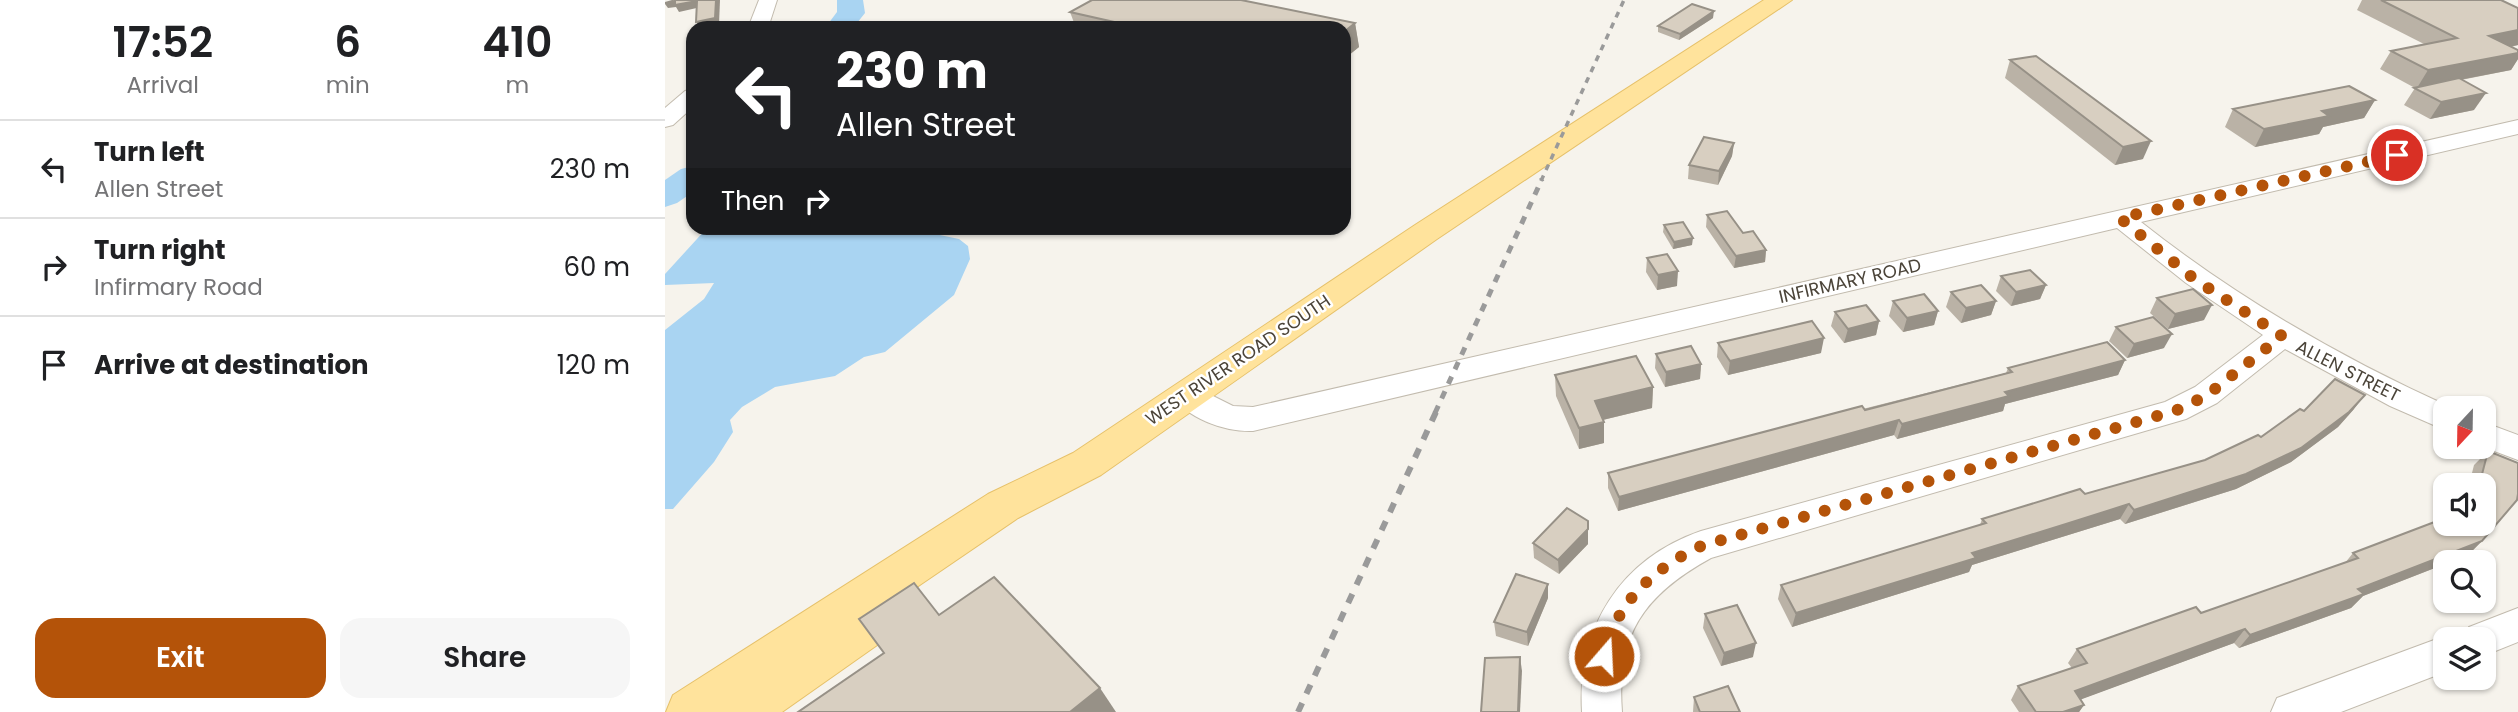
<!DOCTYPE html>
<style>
body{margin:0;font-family:Poppins,sans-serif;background:#f6f6f6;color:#202124;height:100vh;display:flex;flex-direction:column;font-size:26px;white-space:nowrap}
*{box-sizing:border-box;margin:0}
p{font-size:23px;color:#757577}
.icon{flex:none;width:38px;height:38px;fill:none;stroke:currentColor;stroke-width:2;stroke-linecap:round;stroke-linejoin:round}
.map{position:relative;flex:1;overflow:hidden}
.panel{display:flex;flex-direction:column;background:#fff;width:665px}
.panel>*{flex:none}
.hud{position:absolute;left:21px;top:21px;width:665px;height:214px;border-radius:21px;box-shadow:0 2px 5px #0004;background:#202124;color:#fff;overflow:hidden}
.needle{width:46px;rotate:202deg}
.controls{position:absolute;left:1768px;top:396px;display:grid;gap:14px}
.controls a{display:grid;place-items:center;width:63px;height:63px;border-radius:14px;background:#fff;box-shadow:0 2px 5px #0004;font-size:35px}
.pin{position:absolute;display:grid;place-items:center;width:60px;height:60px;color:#fff;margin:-30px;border:4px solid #fff;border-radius:50%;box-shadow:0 2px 7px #0007}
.me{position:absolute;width:77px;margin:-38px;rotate:19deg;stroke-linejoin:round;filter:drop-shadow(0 0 5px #0008)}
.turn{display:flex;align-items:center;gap:24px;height:147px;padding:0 35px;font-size:32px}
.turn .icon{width:91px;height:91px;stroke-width:2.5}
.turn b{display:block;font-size:49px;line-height:60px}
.then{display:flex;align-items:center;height:66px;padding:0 35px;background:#0003;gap:14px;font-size:26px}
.eta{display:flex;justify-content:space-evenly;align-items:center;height:119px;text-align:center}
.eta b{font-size:42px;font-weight:600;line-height:49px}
.button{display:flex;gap:14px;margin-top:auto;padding:14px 35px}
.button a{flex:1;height:80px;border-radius:21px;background:#b45309;color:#fff;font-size:28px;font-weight:600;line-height:80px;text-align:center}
.button a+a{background:#f6f6f6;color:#202124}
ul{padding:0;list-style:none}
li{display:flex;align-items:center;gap:21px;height:98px;padding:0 35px;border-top:2px solid #e0e0e0}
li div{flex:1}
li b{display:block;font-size:26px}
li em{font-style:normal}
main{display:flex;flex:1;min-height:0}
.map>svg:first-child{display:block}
.water{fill:#a9d4f2}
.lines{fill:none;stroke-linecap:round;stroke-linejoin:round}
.river{fill:#a9d4f2;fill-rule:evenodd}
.minor-casing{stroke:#c2bbae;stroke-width:2}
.major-casing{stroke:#e6c16a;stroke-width:2}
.minor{fill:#fff;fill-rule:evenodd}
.major{fill:#ffe39c;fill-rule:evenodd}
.rail-far2{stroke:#9a9a9a;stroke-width:3.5;stroke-dasharray:6 6;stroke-linecap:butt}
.rail-far1{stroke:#9a9a9a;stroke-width:5;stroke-dasharray:8 8;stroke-linecap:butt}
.rail{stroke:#9a9a9a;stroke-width:6;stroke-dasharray:10 10;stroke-linecap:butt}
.wall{fill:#bab2a6}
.shaded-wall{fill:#979187}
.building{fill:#d8cfc1;stroke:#979187;stroke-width:2}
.route{stroke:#b45309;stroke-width:12;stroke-dasharray:0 21.6}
.labels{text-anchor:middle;stroke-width:5;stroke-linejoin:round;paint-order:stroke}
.street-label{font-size:18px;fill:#4b4439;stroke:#fff}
</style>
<main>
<section class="panel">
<div class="eta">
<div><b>17:52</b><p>Arrival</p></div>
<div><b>6</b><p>min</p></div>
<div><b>410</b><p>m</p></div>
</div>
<ul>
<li><svg class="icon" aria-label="left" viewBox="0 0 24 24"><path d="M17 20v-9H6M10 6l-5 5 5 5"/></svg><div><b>Turn left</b><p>Allen Street</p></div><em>230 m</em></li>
<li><svg class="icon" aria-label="right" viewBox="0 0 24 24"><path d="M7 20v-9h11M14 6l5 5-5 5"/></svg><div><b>Turn right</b><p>Infirmary Road</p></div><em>60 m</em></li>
<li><svg class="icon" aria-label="arrive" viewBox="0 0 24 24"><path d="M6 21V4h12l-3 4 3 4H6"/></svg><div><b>Arrive at destination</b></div><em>120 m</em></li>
</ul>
<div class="button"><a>Exit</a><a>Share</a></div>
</section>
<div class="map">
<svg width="1853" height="712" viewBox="0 0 1853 712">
<rect width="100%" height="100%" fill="#f6f3ec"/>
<path class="water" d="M42,228H268L265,233L294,239L303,246L305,259L289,295L220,352L199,357L170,376L110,387L77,407L65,420L68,432L49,462L8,509H0V330L39,299L49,283L0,285V274Z"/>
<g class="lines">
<g class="river">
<path d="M172,0H198L200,13L188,28H160L172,12Z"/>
<path d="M28,166V192L12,203L0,207V180L16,169Z"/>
</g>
<g class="minor-casing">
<g id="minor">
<path d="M94,0H112L103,28H83Z"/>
<path d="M28,89V107L8,125L0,127V108L20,91Z"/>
<path d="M1853,120V134L1476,222C1572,298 1676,358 1787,408H1780V430L1725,406L1620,349L1552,403L1521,419L1046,558C979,595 951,634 957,712H917C912,628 955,559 1036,531L1500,402L1530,387L1598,335L1521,283L1452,228L588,431C561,432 521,419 507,394L511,386L522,383L568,406L588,407Z"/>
<path d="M1818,422L1853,435V460L1816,446H1818Z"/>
<path d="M1853,608V642L1818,656V639H1799L1804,627Z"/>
<path d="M1780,636L1786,639H1780V672L1676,712H1606L1612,698Z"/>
</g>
</g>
<g class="major-casing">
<path id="major" d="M1099,0H1127L772,239L436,475L353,518L224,606L231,621L225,636L117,712H1L8,695L323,494L408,453L750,225Z"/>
</g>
<use href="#minor" class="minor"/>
<use href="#major" class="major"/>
<path class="rail-far2" d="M876,181L959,0"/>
<path class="rail-far1" d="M770,413L877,179"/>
<path class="rail" d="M633,712L771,412"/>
</g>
<g class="wall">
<path d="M1697,0H1836L1853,8V45L1846,47L1853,50V59L1846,70L1796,80L1809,110L1765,119L1739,105L1750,88L1715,69L1726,51L1759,44L1692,10Z"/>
<path d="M405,12L690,23L694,47L679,59V28H411Z"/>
<path d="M1048,18L1014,40L993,32V26Z"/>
<path d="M1345,60L1478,159L1450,165L1340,78Z"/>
<path d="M1710,100L1699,118L1658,127L1654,134L1590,147L1560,127L1568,109Z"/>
<path d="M1069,143L1067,156L1053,185L1023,179L1024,165Z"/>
<path d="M1042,215L1078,233L1101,250L1100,262L1069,268L1041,227Z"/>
<path d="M999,225L1027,245L1008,249L998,232Z"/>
<path d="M982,258L1012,286L992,290L981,272Z"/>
<path d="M1336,276L1381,285L1375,299L1346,306L1331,291Z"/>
<path d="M1286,292L1331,301L1326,315L1296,323L1281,307Z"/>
<path d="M1492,298L1539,320L1503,329L1485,313Z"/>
<path d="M1228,301L1273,311L1269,325L1238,332L1224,316Z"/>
<path d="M1170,312L1214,321L1211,335L1179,343L1166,326Z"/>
<path d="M1451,327L1499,348L1462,358L1444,341Z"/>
<path d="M1053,343L1156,353L1063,375L1052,357Z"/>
<path d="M991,354L1036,364L1035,379L1000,387L990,368Z"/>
<path d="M1460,360L1453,375L1340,404L1338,411L1232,439L1229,435L953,511L943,488V473L1341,373L1343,368Z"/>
<path d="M890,375L988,387L987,408L938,420L939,443L914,449L891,396Z"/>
<path d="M1689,409L1673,427L1626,462L1571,489L1460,524L1455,519L1307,565L1304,572L1127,627L1113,599L1116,585L1315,525L1317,519L1420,494L1540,460L1596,437L1639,411Z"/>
<path d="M1823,451L1817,541L1803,555L1785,562H1780V564L1698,596L1686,608L1574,648L1569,643L1416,699L1419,705L1414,712H1354L1346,700L1353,686L1407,668L1403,663L1412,649L1536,613L1680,563L1688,553L1780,523L1818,485H1804L1809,465Z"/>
<path d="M923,521V544L894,574L869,558L868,543Z"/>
<path d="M883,598L863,646L831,636L829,622Z"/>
<path d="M1040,614L1088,657L1056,666L1038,628Z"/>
<path d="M1029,697L1075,712H1028Z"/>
</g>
<g class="shaded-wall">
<path d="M7,0L32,1L36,7L14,12L11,7L3,8L0,4V2Z"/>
<path d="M51,0H55L54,24L35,28L31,22Z"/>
<path d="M1049,11L1048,18L1014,40L1015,34Z"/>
<path d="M690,23L694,47L679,59V32Z"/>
<path d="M1853,30V45L1813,53L1824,36Z"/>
<path d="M1853,53V59L1846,70L1752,88L1763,70Z"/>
<path d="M1821,93L1809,110L1765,119L1776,102Z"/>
<path d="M1710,100L1699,118L1658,127L1654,134L1590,147L1599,129L1657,111Z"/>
<path d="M1486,141L1478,159L1450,165L1458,147Z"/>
<path d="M1069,143L1067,156L1053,185L1054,171Z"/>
<path d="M1028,238L1027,245L1008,249L1009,242Z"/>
<path d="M1101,250L1100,262L1069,268L1071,256Z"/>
<path d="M1013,271L1012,286L992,290L993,275Z"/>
<path d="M1381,285L1375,299L1346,306L1351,292Z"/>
<path d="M1331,301L1326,315L1296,323L1301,308Z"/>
<path d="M1547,305L1539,320L1503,329L1510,314Z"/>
<path d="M1273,311L1269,325L1238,332L1242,318Z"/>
<path d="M1214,321L1211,335L1179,343L1183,329Z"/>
<path d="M1507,334L1499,348L1462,358L1469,344Z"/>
<path d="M1159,338L1156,353L1063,375L1065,361Z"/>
<path d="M1460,360L1453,375L1340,404L1338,411L1232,439L1237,424L1340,392Z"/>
<path d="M1036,364L1035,379L1000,387L1001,372Z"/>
<path d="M988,387L987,408L929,422L930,401Z"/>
<path d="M1700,395L1689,409L1673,427L1626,462L1571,489L1460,524L1469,510Z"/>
<path d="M1234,420L1229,435L953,511L954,497Z"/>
<path d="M939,422V443L914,449V428Z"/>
<path d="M1464,504L1455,519L1307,565L1304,572L1127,627L1131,613L1307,553Z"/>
<path d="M923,529V544L894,574L893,560Z"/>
<path d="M1817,541L1803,555L1785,562H1780V564L1698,596L1686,608L1574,648L1585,635L1693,589Z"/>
<path d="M883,584V598L863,646L862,632Z"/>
<path d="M1580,629L1569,643L1401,705L1410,691Z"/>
<path d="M1091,643L1088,657L1056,666L1059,653Z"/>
<path d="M855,657L857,671L855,712H853Z"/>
<path d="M435,688L451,712H405Z"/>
<path d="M1419,705L1414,712H1398Z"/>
</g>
<g class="building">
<path d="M10,0H51L50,18L31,22L32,1L10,5Z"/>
<path d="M427,0H576L690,23L679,32V28H476L405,12Z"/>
<path d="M1716,0H1836L1853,8V30L1824,36L1853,50V53L1763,70L1726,51L1792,38Z"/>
<path d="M1027,4L1049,11L1015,34L993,26Z"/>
<path d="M1371,56L1486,141L1458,147L1345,60Z"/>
<path d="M1794,78L1821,93L1776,102L1749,88Z"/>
<path d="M1684,86L1710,100L1657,111L1664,116L1599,129L1568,109Z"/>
<path d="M1039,137L1069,143L1054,171L1024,165Z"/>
<path d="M1062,211L1078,233L1088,231L1101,250L1071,256L1042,215Z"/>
<path d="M1018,222L1028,238L1009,242L999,225Z"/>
<path d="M1002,254L1013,271L993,275L982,258Z"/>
<path d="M1365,270L1381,285L1351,292L1336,276Z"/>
<path d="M1316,285L1331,301L1301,308L1286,292Z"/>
<path d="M1528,289L1547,305L1510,314L1492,298Z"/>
<path d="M1259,294L1273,311L1242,318L1228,301Z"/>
<path d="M1201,305L1214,321L1183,329L1170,312Z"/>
<path d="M1488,317L1507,334L1469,344L1451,327Z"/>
<path d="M1147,321L1159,338L1065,361L1053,343Z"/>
<path d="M1442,342L1460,360L1340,392L1344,396L1237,424L1234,420L954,497L943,473L1197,406L1200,410L1347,372L1343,368Z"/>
<path d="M1026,346L1036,364L1001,372L991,354Z"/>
<path d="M971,356L988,387L930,401L939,422L914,428L890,375Z"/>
<path d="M1670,379L1700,395L1684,412L1636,448L1581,474L1469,510L1464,504L1401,524L1307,553L1311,558L1131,613L1116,585L1321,523L1317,519L1415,489L1420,494L1540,460L1593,435L1596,437L1635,409L1639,411Z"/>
<path d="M1823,451L1853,463V494L1852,500L1817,541L1693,589L1699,594L1585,635L1580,629L1410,691L1419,705L1398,712H1371L1353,686L1422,663L1412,649L1531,607L1536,613L1693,558L1688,553L1780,518V523H1818V485H1812L1815,482Z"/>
<path d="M902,508L923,521V529L893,560L868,543Z"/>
<path d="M851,574L883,584L862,632L829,622Z"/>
<path d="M329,577L435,688L405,712H133L219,653L194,619L249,583L274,615Z"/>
<path d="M1072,605L1091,643L1059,653L1040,614Z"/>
<path d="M855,657L853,712H816L820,658Z"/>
<path d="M1063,686L1075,712H1035L1029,697Z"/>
</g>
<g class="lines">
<path class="route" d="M939,656C951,602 988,569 1036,546L1510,411L1541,396L1617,336L1528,278L1455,218L1732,155"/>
</g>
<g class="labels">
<g class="street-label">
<text transform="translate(1185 281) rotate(-13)" y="6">INFIRMARY ROAD</text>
<text transform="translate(573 360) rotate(-34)" y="6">WEST RIVER ROAD SOUTH</text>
<text transform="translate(1683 371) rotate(27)" y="6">ALLEN STREET</text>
</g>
</g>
</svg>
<div class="controls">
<a><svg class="needle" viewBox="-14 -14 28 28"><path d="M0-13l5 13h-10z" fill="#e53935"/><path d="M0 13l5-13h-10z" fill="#757577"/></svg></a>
<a><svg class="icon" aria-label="sound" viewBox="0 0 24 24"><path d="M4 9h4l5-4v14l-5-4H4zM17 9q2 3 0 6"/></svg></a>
<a><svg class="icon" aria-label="search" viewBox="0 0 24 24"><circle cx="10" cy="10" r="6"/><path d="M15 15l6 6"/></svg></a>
<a><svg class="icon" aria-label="layers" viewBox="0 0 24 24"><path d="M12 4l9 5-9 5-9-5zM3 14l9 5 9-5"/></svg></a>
</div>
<div class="pin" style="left:1732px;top:155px;background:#d93025"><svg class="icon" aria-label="arrive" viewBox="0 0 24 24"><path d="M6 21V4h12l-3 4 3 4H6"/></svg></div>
<svg class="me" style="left:939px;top:656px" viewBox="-20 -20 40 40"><circle r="17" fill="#b45309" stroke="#fff" stroke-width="3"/><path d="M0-11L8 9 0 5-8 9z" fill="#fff"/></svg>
<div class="hud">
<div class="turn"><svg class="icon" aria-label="left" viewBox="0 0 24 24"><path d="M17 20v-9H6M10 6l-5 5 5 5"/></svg><div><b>230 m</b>Allen Street</div></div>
<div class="then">Then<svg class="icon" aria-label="right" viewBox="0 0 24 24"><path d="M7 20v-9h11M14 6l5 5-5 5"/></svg></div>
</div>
</div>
</main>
